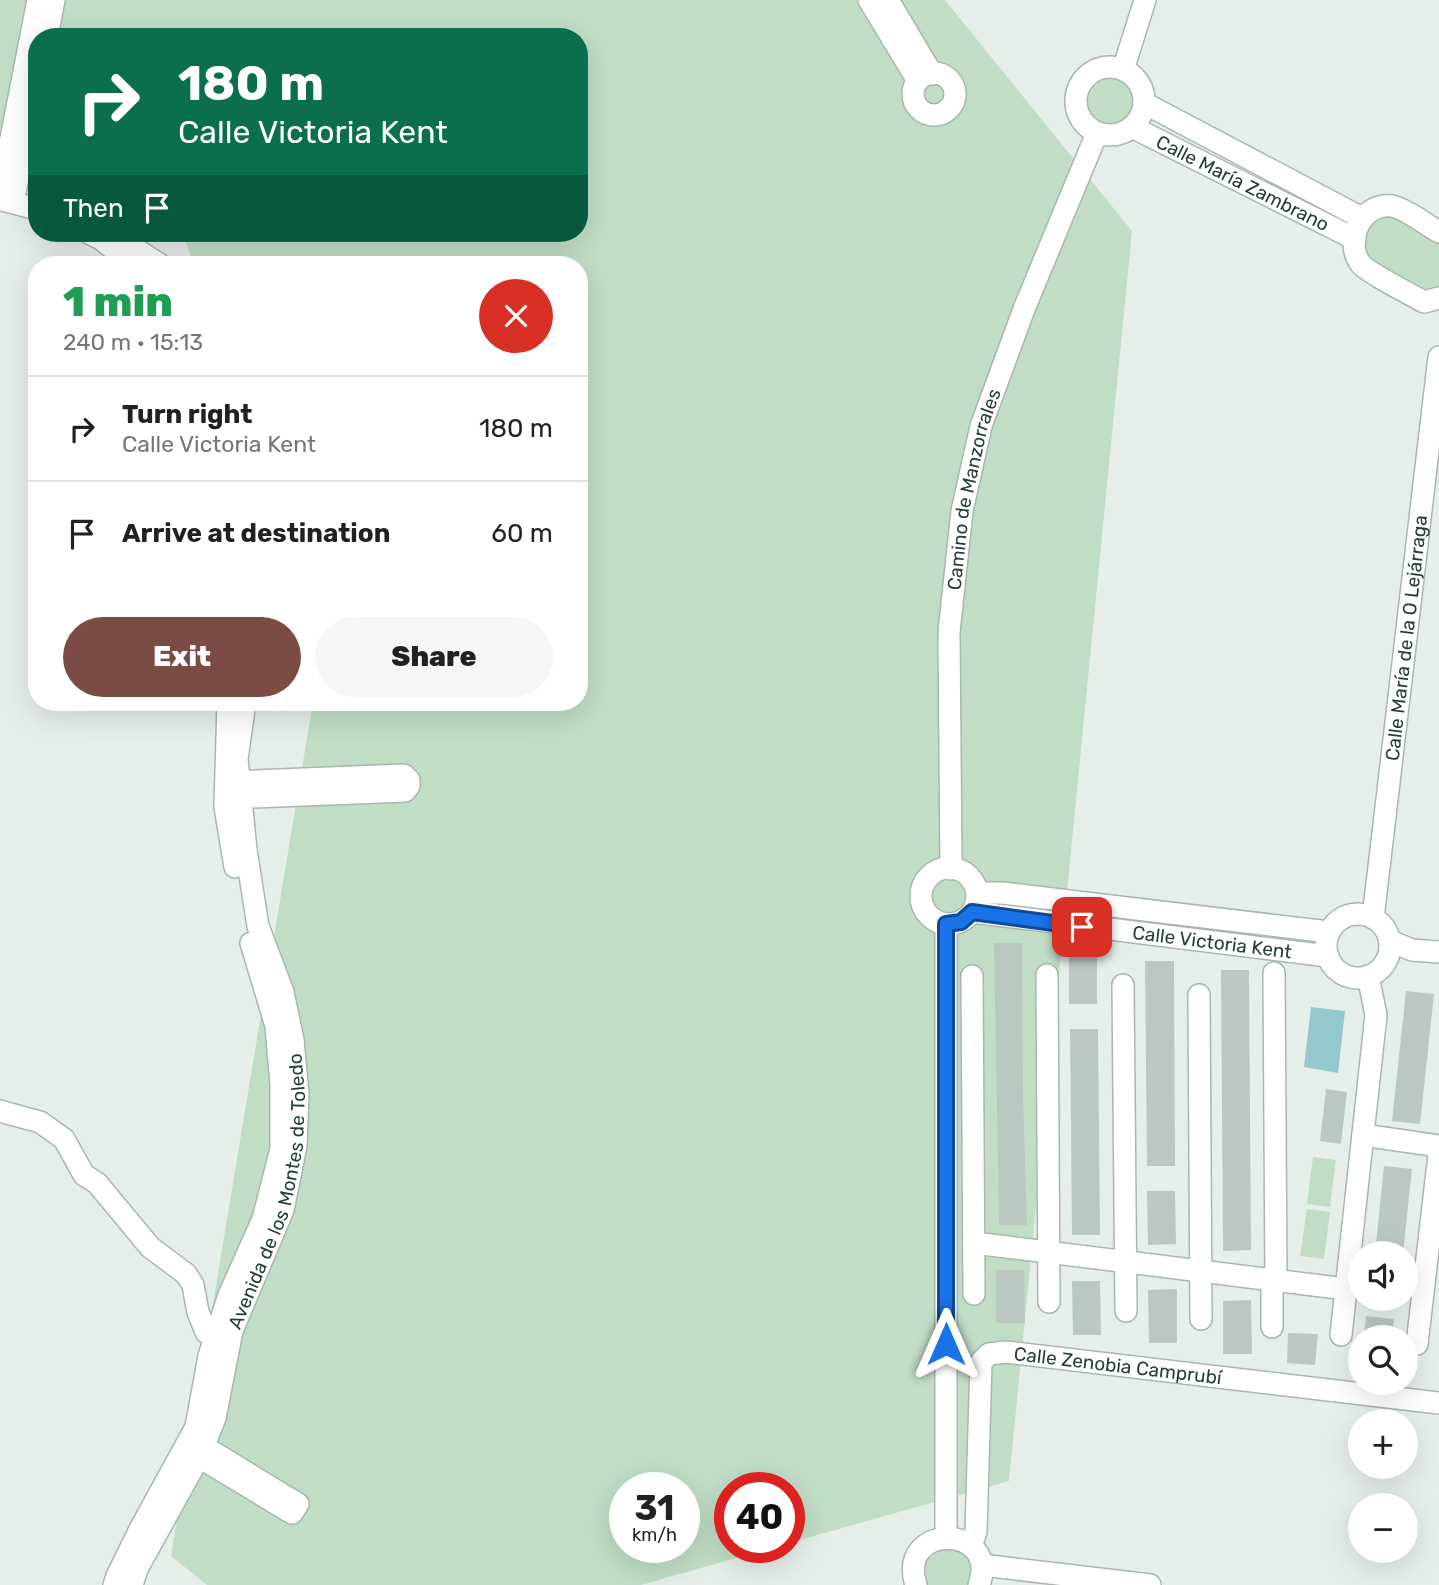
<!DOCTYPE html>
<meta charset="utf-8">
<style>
body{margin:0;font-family:Rubik,sans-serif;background:#f6f6f6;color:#202124;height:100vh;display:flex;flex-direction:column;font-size:26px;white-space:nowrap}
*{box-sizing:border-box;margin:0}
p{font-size:23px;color:#757577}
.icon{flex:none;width:38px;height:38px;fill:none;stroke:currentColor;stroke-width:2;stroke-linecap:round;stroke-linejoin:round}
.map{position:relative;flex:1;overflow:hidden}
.details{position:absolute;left:28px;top:256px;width:560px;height:455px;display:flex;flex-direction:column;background:#fff;border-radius:28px;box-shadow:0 7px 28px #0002}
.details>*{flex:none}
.guide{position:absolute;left:28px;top:28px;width:560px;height:214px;border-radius:28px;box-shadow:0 7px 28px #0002;background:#0b6e4f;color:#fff;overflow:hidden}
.tools{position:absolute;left:1348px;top:1241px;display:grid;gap:14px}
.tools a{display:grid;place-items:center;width:70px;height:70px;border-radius:50%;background:#fff;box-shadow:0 7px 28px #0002;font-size:35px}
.speed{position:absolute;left:609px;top:1472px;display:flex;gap:14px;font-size:35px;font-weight:700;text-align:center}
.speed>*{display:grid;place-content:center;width:91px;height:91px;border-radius:50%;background:#fff;box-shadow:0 7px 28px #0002;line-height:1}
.speed small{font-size:18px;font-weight:400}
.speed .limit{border:10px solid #d22;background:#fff;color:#111}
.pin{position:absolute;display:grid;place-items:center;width:60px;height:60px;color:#fff;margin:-30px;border-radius:14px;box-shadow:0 4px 10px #0006}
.me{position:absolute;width:77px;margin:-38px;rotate:0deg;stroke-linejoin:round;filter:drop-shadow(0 0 5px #0008)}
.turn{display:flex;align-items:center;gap:24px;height:147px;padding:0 35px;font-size:32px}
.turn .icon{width:91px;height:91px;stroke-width:2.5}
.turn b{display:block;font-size:49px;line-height:60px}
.then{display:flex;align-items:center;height:66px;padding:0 35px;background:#0003;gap:14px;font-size:26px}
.round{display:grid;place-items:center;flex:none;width:74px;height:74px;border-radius:37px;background:#f6f6f6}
.headline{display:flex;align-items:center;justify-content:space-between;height:119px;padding:0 35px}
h1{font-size:42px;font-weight:800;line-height:52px;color:#1e9e55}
.button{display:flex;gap:14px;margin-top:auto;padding:14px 35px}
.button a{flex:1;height:80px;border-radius:42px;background:#7a4c44;color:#fff;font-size:28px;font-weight:800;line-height:80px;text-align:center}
.button a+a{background:#f6f6f6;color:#202124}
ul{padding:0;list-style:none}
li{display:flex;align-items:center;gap:21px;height:105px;padding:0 35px;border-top:2px solid #e0e0e0}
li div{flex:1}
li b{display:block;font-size:26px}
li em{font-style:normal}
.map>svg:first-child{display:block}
.green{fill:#c1ddc6;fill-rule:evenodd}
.water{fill:#93c8cd}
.building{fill:#bbc8c2}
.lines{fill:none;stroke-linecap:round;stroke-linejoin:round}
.minor-casing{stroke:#a9b6b0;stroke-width:24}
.minor{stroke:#fff;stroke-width:21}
.route-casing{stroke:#114b97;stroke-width:18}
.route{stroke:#1a73e8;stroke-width:12}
.labels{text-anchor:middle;stroke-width:6;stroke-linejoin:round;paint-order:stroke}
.street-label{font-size:19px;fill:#263e36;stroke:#f6faf8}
</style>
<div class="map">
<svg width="1439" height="1585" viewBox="0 0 1439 1585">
<rect width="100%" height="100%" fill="#e6eeea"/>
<g class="green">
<path d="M0,0H945L1132,231L1009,1481L789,1543V1488H730V1547H775L641,1585H207L171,1556L313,702H579V264H193L183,233H579V37H37V162L0,157ZM625,1488H684V1547H625Z"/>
<circle cx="1109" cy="101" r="27"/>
<path d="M1381,214L1395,215L1439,240V288L1426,291L1370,260L1363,249L1366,223Z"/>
<path d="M1313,1157L1336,1160L1330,1207L1307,1204Z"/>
<path d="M1307,1209L1330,1212L1324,1259L1300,1256Z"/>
<path d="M937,1548L962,1550L972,1563L970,1585H925C919,1568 925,1559 937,1548Z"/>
</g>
<path class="water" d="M1311,1007L1345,1011L1338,1073L1304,1067Z"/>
<g class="building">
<path d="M994,943H1022L1023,1095L1027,1225H999Z"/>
<path d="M1097,950V1004H1069V951Z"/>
<path d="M1145,961H1174L1175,1166H1147Z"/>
<path d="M1221,970H1249L1251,1250L1223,1251Z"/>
<path d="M1406,991L1434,994L1420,1124L1392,1121Z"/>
<path d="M1070,1029H1098L1100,1235H1072Z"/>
<path d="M1326,1089L1347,1092L1341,1144L1320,1141Z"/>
<path d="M1384,1166L1412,1169L1403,1253H1375Z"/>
<path d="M1147,1191H1175L1176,1244L1148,1245Z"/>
<path d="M996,1270H1024L1025,1323H996Z"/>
<path d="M1072,1281H1100L1101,1335H1073Z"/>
<path d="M1177,1289V1343H1149L1148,1290Z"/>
<path d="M1251,1300L1252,1354H1223V1301Z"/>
<path d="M1366,1316L1394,1319L1392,1337H1364Z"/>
<path d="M1288,1333L1318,1334L1315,1365L1287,1363Z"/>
</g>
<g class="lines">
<g class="minor-casing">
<g id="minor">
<path d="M869,0L918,81"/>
<path d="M888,0L932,74"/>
<path d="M47,37L54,0"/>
<circle cx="1110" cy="101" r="34"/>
<path d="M1123,70L1145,0"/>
<circle cx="934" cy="94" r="21"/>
<path d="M1144,103L1362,218"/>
<path id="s1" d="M1132,127L1355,239"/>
<path d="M0,195L38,0"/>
<path d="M2,200L37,209"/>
<path d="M13,202L37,87"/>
<path d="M1439,232C1427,225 1404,208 1392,206C1362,202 1344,240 1360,263C1366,272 1412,295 1424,302L1439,298"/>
<path d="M89,233L101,239L132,264"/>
<path d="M111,233L159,264"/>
<path d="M228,702L225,807L235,867"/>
<path d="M227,798L405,791L409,786V780L404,775L228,782"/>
<circle cx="949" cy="896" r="28"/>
<path id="s2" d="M951,869L949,632L962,511L981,426L1024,309L1097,133"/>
<path d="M977,893H1002L1329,932"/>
<path id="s3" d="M972,912L1328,956"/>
<circle cx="1358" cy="946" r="32"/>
<path id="s4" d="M1373,918L1439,357"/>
<path d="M1390,941L1412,950L1439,952"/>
<path d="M1274,973L1276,1280"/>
<path d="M1047,975L1049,1302"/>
<path d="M972,976L974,1294"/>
<path d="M1123,985L1126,1311"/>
<path d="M1199,995L1201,1319"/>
<path d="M0,1111L40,1122L64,1139L84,1175L97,1183L150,1247L186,1274L193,1285L198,1312L206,1332L225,1338"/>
<path d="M1363,1135L1439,1146"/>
<path d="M974,1243L1346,1289"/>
<path d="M1272,1327V1280"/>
<path d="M1341,1335L1376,1015L1368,976"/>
<path d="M1417,1344L1439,1155"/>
<path d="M189,1451L292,1513L298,1504L193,1440"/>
<path d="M946,1537V924"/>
<path id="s5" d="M971,1546L976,1532L981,1362L989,1354L1006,1352L1439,1403"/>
<path d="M982,1565L1150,1585"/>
<path d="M114,1585L117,1576L140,1529L196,1427L209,1356L229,1295L263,1219L281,1149V1085L276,1026L251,943"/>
<path id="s6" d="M132,1585L137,1569L200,1455L215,1418L232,1331L283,1210L296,1146L298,1094L293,1040L283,992L258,926L246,850L237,759L245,702"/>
<path d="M916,1585C896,1522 1001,1524 979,1585"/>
</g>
</g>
<use href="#minor" class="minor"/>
</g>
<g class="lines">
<g class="route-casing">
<path id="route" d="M946,1344V924L961,922L972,912L1082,927"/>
</g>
<use href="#route" class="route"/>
</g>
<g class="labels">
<g class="street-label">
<text dy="7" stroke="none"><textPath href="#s1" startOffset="124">Calle María Zambrano</textPath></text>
<text dy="7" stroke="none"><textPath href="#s2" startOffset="382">Camino de Manzorrales</textPath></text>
<text dy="7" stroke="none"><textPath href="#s4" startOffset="282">Calle María de la O Lejárraga</textPath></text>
<text dy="7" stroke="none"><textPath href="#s3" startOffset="242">Calle Victoria Kent</textPath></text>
<text dy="7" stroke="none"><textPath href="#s6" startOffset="422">Avenida de los Montes de Toledo</textPath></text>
<text dy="7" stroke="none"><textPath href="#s5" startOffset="326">Calle Zenobia Camprubí</textPath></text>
</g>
</g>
</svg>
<div class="tools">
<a><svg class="icon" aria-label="sound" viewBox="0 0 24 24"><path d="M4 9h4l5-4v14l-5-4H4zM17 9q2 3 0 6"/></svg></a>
<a><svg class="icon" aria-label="search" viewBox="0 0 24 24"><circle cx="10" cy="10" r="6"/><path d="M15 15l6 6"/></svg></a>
<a>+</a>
<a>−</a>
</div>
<div class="speed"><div>31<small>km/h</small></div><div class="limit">40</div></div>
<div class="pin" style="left:1082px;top:927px;background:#d93025"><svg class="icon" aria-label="arrive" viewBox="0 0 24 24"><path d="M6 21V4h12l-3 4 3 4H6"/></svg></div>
<svg class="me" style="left:946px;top:1344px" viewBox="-20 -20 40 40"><path d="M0-17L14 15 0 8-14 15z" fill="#1a73e8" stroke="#fff" stroke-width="4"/></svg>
<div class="guide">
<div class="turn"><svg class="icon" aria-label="right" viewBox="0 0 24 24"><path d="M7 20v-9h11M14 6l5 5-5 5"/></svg><div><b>180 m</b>Calle Victoria Kent</div></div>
<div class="then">Then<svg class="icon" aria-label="arrive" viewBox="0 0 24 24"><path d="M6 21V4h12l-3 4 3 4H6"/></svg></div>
</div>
<section class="details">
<div class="headline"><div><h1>1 min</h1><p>240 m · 15:13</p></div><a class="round" style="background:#d93025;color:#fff"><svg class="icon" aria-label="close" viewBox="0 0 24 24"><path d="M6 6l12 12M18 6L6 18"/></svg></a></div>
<ul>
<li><svg class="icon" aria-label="right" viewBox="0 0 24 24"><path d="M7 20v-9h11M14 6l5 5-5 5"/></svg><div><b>Turn right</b><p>Calle Victoria Kent</p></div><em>180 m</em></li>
<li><svg class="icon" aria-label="arrive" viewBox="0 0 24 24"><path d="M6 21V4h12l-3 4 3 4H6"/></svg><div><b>Arrive at destination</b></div><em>60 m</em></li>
</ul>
<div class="button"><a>Exit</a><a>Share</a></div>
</section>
</div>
